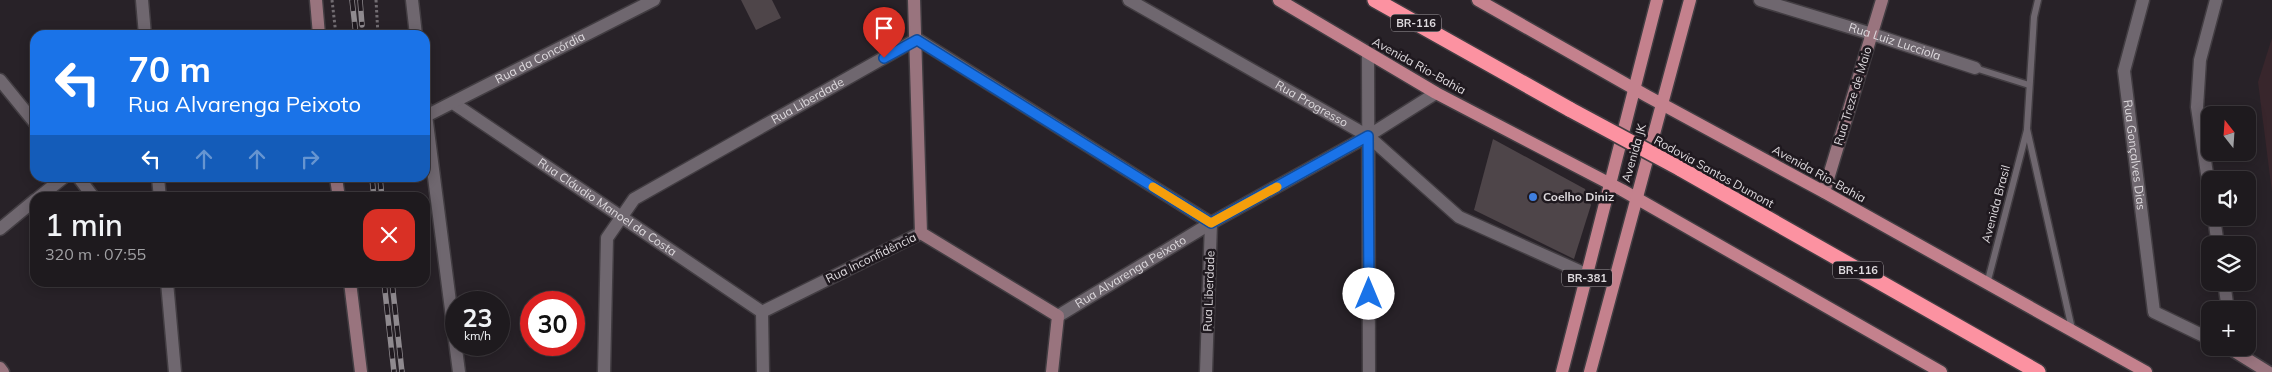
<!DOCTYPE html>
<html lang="pt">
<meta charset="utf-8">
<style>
body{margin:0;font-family:Mulish,sans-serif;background:#262327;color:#f1f3f6;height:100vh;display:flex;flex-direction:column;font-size:19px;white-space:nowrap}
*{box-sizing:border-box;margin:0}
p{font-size:16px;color:#a1a1a4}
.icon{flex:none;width:28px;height:28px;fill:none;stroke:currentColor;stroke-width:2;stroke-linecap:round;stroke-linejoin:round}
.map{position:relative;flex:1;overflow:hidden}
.panel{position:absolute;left:30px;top:192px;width:400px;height:95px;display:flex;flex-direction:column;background:#1e1a1e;border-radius:15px;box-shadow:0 2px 12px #0003,0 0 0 1px #3c383c}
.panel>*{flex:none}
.guide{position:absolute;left:30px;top:30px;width:400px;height:152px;border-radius:15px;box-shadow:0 2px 12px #0003,0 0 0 1px #3c383c;background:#1a73e8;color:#fff;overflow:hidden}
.needle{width:32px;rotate:343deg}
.tools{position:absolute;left:2201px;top:106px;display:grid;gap:10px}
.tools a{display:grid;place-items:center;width:55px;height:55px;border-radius:10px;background:#1e1a1e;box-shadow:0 2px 12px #0003,0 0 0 1px #3c383c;font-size:25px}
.speed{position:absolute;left:445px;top:291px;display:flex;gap:10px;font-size:25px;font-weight:700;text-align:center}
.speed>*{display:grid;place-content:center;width:65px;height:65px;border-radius:50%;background:#1e1a1e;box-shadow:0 2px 12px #0003,0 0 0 1px #3c383c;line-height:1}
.speed small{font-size:12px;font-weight:400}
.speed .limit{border:8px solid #d22;background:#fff;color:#111}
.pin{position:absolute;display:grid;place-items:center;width:42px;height:42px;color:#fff;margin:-51px -21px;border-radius:50% 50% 50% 0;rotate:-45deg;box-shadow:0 0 5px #0007}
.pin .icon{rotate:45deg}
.me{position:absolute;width:55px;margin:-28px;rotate:0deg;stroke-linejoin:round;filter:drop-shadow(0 0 4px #0008)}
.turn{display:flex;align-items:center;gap:18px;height:105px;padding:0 15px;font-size:22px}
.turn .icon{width:65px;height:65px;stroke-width:2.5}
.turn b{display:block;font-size:35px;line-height:42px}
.lanes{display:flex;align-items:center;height:48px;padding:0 15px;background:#0003;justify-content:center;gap:25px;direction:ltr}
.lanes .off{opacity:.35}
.round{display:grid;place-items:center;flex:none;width:52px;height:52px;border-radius:15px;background:#262327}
.summary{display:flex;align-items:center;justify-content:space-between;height:85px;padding:0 15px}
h1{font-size:30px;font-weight:600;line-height:38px}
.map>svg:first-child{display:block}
.commercial{fill:#38262c}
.building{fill:#4e4549}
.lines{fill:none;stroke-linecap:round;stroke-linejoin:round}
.lane-casing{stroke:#423d42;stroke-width:9}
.street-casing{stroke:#423d42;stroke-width:15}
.secondary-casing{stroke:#423d42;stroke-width:15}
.primary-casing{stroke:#423d42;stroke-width:15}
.highway-casing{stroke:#423d42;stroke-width:18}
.path{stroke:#726d72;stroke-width:3;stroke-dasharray:2.5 2.5;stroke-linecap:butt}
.lane{stroke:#6f676f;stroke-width:6}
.street{stroke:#6f676f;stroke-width:12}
.secondary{stroke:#99747e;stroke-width:12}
.primary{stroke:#c4818d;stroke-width:12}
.highway{stroke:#fc92a1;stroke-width:15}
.rail-casing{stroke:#8f8a8f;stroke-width:5.5}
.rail{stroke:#1f191f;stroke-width:4;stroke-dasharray:11;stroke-linecap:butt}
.highway-bridge-casing{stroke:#423d42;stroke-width:18;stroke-linecap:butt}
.highway-bridge{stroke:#fc92a1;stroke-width:15}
.route-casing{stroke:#114b97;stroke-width:12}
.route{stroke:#1a73e8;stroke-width:9}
.slow{stroke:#f59e0b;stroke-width:9}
.shop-dot{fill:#3f7fe0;stroke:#1f191f;stroke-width:2}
.labels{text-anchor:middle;stroke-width:5;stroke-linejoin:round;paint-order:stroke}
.shield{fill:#1f191f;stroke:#a5a0a5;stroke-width:1}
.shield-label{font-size:11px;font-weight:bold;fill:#dedade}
.street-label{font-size:12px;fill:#dedade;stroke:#1f191f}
.poi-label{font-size:12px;font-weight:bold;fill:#dedade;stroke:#1f191f;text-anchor:start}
</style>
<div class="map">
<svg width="2272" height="372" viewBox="0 0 2272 372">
<rect width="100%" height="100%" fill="#282228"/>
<path class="commercial" d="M2272,38V192L2258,82Z"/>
<g class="building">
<path d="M741,0H772L781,18L756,30Z"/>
<path d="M1493,139L1585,189L1591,205L1574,259L1474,210Z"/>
</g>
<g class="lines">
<g class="lane-casing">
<g id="lane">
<path d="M2038,0L2034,17L2027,129L2072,329"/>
<path d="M1975,68L2029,85"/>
<path d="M1987,284L2027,130"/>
</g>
</g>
<g class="street-casing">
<g id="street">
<path d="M142,0L145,35"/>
<path d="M412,0L416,35"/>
<path id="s1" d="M1129,0L1368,136L1459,217L1588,275"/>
<path id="s2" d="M1760,0L1872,34L1975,68"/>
<path id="s3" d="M2143,0L2124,71L2154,312L2210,339"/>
<path d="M1368,54L1369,372"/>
<path d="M0,80L35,123"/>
<path id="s4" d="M453,103L762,312"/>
<path d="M425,107L459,372"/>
<path id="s5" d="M426,116L654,0"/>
<path d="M79,178L94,198"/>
<path d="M158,178L160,198"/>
<path d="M2210,194L2197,107L2200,60L2216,0"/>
<path d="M38,198L63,178"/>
<path d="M2214,218L2218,245"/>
<path d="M0,229L35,200"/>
<path d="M167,282L175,372"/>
<path d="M2224,282L2228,310"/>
<path id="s6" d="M1058,316L1211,223L1368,136L1436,93"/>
<path id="s7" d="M604,372L607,238L634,199L917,39L1211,223L1206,372"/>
<path d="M763,372L762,312L921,233"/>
</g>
</g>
<g class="secondary-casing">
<g id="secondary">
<path d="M316,0L319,35"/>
<path d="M914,0L921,233L1058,316L1052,372"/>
<path d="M336,178L339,198"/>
<path d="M1824,192L1882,0"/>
<path d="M350,282L361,372"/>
<path d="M2234,351L2268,372"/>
<path d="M0,368L3,372"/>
</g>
</g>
<g class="primary-casing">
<g id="primary">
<path d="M1279,0L1436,93L1622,190L1941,372"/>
<path d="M1478,0L1647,96L1824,192L2146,372"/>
<path d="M1562,372L1657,0"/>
<path d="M1590,372L1690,0"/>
</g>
</g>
<g class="highway-casing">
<g id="highway">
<path d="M1375,0L1571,110"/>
<path d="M1679,168L2038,372"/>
</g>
</g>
<g class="path">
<path d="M332,0L336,35"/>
<path d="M376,0L378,35"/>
</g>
<use href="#lane" class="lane"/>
<use href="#street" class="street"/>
<use href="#secondary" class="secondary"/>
<use href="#primary" class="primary"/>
<use href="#highway" class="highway"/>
<g class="rail-casing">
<g id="rail">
<path d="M352,0L356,35"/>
<path d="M360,0L362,25"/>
<path d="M372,178L374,198"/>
<path d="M380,178L382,198"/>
<path d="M384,282L394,372"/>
<path d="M392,282L402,372"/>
</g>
</g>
<use href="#rail" class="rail"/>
<g class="highway-bridge-casing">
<path id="highway-bridge" d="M1571,110L1679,168"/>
</g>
<use href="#highway-bridge" class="highway-bridge"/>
</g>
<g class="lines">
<g class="route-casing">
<path id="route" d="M884,58L917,40L1211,223L1368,136L1369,294"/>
</g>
<use href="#route" class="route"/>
<path class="slow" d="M1153,187L1211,223L1277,187"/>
</g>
<circle class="shop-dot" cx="1533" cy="197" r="5"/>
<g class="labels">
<g class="shield">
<rect x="1391" y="14.5" width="50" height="17" rx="4"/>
<rect x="1833" y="261.5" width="50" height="17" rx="4"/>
<rect x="1562" y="269.5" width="50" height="17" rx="4"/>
</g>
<g class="shield-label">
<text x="1416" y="27">BR-116</text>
<text x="1858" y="274">BR-116</text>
<text x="1587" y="282">BR-381</text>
</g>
<g class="street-label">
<text dy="4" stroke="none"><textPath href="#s2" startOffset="141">Rua Luiz Lucciola</textPath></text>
<text dy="4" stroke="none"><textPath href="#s5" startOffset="128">Rua da Concórdia</textPath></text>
<text transform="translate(1419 66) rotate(29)" y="4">Avenida Rio-Bahia</text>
<text transform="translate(1853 96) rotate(-73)" y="4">Rua Treze de Maio</text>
<text dy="4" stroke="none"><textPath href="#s7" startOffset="381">Rua Liberdade</textPath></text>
<text dy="4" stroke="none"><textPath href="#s1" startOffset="210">Rua Progresso</textPath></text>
<text transform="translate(1634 153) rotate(-74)" y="4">Avenida JK</text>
<text dy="4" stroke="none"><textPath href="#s3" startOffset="158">Rua Gonçalves Dias</textPath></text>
<text transform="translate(1714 172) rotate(29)" y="4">Rodovia Santos Dumont</text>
<text transform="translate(1819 174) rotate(29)" y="4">Avenida Rio-Bahia</text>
<text transform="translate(1996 204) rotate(-75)" y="4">Avenida Brasil</text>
<text dy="4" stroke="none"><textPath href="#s4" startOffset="186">Rua Cláudio Manoel da Costa</textPath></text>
<text transform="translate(871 258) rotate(-26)" y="4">Rua Inconfidência</text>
<text dy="4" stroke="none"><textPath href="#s6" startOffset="85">Rua Alvarenga Peixoto</textPath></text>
<text transform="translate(1209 291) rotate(-88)" y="4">Rua Liberdade</text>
</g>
<g class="poi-label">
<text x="1543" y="201">Coelho Diniz</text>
</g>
</g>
</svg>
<div class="tools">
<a><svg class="needle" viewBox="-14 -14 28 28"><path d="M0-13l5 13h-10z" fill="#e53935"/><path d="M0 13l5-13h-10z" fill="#a1a1a4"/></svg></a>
<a><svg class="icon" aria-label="sound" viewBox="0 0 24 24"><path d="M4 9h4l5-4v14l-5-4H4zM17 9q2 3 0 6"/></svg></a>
<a><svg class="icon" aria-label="layers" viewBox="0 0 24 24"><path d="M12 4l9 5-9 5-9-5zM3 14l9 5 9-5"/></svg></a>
<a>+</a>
</div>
<div class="speed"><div>23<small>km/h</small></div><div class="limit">30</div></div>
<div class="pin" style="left:884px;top:58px;background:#d93025"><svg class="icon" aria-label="arrive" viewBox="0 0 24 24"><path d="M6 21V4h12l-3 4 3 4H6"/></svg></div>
<svg class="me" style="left:1369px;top:294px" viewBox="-20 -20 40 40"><circle r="19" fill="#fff"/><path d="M0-13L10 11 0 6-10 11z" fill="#1a73e8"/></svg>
<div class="guide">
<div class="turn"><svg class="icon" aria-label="left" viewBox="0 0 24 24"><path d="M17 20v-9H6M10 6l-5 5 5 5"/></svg><div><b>70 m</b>Rua Alvarenga Peixoto</div></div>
<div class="lanes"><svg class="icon" aria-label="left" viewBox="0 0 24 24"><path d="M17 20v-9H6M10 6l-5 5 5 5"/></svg><svg class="icon off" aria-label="ahead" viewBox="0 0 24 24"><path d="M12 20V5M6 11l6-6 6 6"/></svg><svg class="icon off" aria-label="ahead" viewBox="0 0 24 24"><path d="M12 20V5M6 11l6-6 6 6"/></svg><svg class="icon off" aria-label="right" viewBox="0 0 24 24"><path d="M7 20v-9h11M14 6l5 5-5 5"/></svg></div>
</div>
<section class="panel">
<div class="summary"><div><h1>1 min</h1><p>320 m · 07:55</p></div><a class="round" style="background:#d93025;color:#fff"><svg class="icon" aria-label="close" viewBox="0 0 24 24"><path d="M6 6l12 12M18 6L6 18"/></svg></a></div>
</section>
</div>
